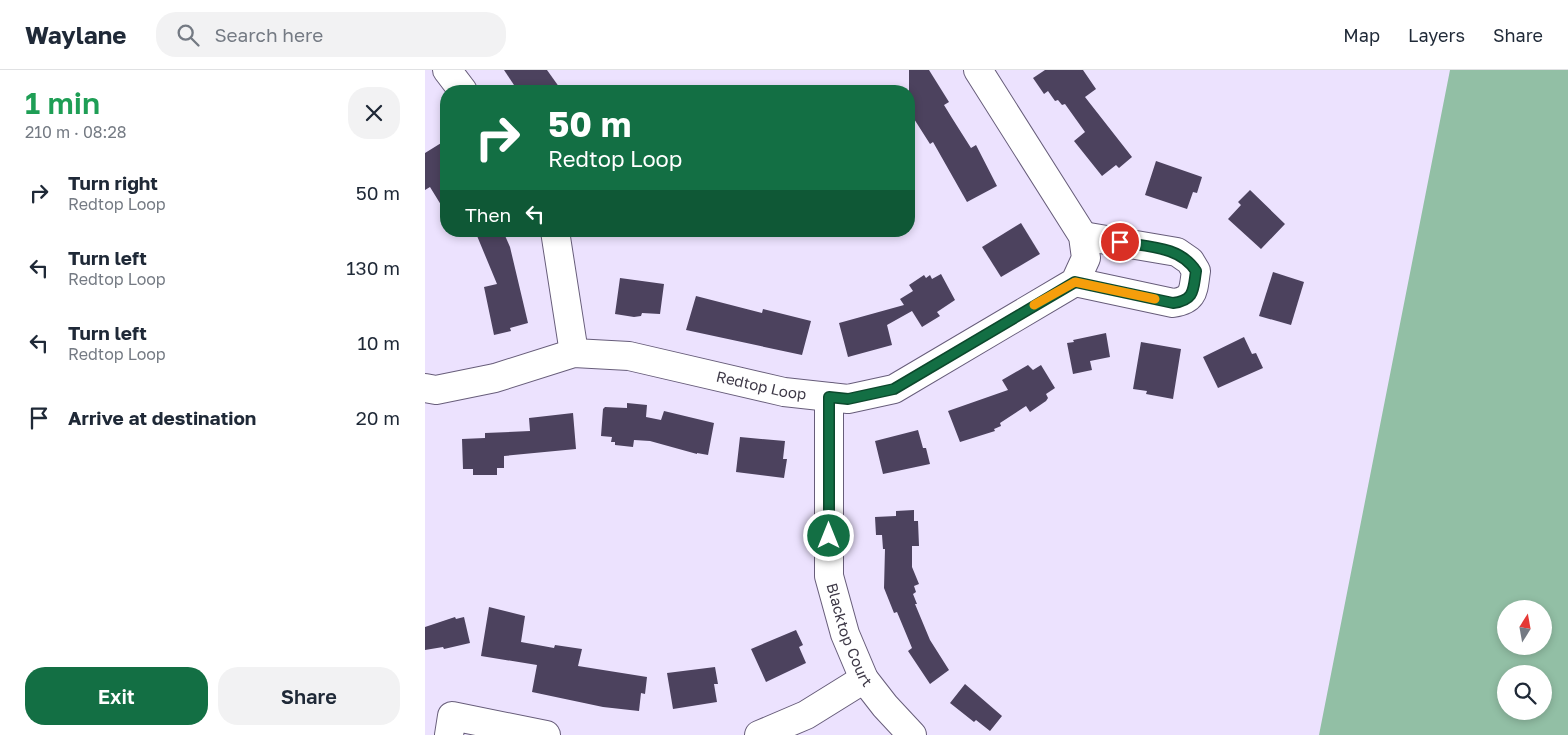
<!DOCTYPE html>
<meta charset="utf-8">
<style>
body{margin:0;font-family:"Golos Text",sans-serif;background:#f2f2f3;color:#1f2937;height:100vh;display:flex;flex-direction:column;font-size:19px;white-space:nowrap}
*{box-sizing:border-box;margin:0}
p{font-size:16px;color:#747a83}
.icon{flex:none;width:28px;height:28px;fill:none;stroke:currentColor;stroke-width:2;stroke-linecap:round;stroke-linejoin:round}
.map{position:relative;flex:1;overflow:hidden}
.details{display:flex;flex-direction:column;background:#fff;width:425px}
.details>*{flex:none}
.hud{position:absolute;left:15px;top:15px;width:475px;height:152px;border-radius:20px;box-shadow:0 2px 8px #0003;background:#136f44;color:#fff;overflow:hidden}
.needle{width:32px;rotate:11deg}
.buttons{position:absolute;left:1072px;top:530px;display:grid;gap:10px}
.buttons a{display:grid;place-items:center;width:55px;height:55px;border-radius:50%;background:#fff;box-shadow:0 2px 8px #0003;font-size:25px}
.pin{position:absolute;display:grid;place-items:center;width:42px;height:42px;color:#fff;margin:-21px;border:2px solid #fff;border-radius:50%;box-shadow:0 1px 5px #0007}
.me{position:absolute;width:55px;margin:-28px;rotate:0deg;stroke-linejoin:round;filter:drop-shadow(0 0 4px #0008)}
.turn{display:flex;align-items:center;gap:18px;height:105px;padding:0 25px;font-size:22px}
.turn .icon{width:65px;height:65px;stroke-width:2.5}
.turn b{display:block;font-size:35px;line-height:42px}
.then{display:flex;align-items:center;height:48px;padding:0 25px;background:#0003;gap:10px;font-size:19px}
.round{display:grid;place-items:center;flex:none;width:52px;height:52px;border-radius:20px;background:#f2f2f3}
.overview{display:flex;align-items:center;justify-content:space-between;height:85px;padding:0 25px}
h1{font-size:30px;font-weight:600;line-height:38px;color:#1e9e55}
.button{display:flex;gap:10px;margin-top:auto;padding:10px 25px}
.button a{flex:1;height:58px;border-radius:20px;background:#136f44;color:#fff;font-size:20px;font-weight:600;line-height:58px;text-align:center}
.button a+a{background:#f2f2f3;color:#1f2937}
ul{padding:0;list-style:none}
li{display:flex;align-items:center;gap:15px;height:75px;padding:0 25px}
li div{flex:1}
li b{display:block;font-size:19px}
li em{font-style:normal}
header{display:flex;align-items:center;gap:30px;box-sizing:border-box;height:70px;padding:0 25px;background:#fff;border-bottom:1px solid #e0e1e3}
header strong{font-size:24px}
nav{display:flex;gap:28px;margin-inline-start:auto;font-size:18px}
.search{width:350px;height:45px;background:#f2f2f3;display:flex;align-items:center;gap:12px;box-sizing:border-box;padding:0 18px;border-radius:20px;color:#747a83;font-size:19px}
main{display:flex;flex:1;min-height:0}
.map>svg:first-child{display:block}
.forest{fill:#92bfa5;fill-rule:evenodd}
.building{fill:#4c425e}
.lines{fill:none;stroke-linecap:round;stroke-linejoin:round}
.minor-casing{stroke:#675d7a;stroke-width:30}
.minor{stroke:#fff;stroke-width:28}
.route-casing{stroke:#0c482c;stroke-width:12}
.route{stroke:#136f44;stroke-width:9}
.slow{stroke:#f59e0b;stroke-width:9}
.labels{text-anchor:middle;stroke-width:5;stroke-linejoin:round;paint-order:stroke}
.street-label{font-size:15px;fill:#3f3a48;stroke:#ece2fe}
</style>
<header>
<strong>Waylane</strong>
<div class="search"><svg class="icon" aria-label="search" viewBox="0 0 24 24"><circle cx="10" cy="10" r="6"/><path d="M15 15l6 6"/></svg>Search here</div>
<nav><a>Map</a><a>Layers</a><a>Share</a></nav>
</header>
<main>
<section class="details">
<div class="overview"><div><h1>1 min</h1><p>210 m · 08:28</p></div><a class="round"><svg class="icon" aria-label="close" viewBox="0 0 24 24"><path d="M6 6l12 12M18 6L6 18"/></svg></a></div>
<ul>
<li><svg class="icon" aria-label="right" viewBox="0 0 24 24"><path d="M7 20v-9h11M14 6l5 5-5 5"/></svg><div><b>Turn right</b><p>Redtop Loop</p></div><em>50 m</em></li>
<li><svg class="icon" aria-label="left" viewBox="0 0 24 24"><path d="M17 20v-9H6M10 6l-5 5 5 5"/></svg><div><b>Turn left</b><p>Redtop Loop</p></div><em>130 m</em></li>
<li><svg class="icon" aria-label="left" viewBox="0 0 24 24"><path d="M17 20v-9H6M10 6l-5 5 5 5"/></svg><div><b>Turn left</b><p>Redtop Loop</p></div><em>10 m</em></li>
<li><svg class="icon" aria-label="arrive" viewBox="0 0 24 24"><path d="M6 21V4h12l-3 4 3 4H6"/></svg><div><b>Arrive at destination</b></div><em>20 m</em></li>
</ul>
<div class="button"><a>Exit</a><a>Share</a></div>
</section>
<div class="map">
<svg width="1143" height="665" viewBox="0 0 1143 665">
<rect width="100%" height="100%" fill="#ece2fe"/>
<path class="forest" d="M1025,0H1143V665H894ZM1081,539H1119V576H1081ZM1081,604H1119V641H1081Z"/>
<g class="building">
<path d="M79,0H122L137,21H93Z"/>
<path d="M484,0H504L524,32L519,35L527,48L546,78L551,75L572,116L542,132L508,72L505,74L484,41Z"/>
<path d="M620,0H658L671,19L660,27L707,87L694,98L691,95L677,106L649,71L660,62L640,34L637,35L633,30L630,31L623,21L619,24L608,8Z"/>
<path d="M21,70V143L5,117L0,120V83Z"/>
<path d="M731,91L777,107L772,123L768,122L762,139L720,125Z"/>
<path d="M825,120L860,154L836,179L803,149L816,135L813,132Z"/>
<path d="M596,153L615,184L576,207L557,177Z"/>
<path d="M50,161H78L85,177L103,253L85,258L86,261L69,265L59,217L72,214Z"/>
<path d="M848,202L879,212L866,255L834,246Z"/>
<path d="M516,204L530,230L512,242L515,246L497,257L487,241L462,255L467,275L423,287L414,253L479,235L475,229L488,221L484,215L499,205L501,208L505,205L507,209Z"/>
<path d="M195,208L239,214L235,244L217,243L216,246L209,247L190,244Z"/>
<path d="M271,226L337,243L338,239L386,251L377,285L261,260Z"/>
<path d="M681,263L685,287L665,291L667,300L648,304L642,273L649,272L648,270Z"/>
<path d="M819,267L827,284L831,283L838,298L793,318L778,287Z"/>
<path d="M716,272L756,279L748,329L721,324L722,321L708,319Z"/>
<path d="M603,295L608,300L616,295L630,318L621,324L623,328L621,331L605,342L601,336L575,353L576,356L569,359L570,361L535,372L523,341L583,320L577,310Z"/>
<path d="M202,333L222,335L221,347L236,350L239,341L289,353L283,385L272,383V384L225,371L209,370L208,377L190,375V372H186L187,367L176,366L178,339L180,337L202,338Z"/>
<path d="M148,343L151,379L79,386V398H72V405H48V399H38L37,369L60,368V363L105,361L104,348Z"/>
<path d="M493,360L498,378H501L505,394L458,404L450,371Z"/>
<path d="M315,367L360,371L358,389H362L359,408L311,402Z"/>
<path d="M489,440V451H493L494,476H487V497L494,514L489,516L491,522L488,524L492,534H490L505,570L524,600L505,614L483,581L487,578L472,542L469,543L459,518L460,479H458L457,465H451L450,447L471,446V441Z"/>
<path d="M64,537L100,546L96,572L129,578L130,575L157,579L153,596L222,607L220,624L216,623L214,641L178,637L107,622L112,595L56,586Z"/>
<path d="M30,547L31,549L39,547L45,573L19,579L18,577L0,580V557Z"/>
<path d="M371,560L378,575L374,577L381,593L341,612L326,579Z"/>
<path d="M290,597L293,614H289L292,632L248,639L242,603Z"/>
<path d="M540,614L577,646L565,661L551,650L549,652L525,633Z"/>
</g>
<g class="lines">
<g class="minor-casing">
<g id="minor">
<path d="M22,0L38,21"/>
<path d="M130,161L149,283"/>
<path d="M650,212L748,233C770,230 768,220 771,201L765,191L752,182L658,166"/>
<path id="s1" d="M0,318L11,320L70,308L149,283L204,286L359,322L423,329L469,319L650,212L661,188L658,166L553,0"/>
<path id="s2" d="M404,327V506L420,564L439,609L460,636L487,665"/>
<path d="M24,665L27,646L121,665"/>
<path d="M334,665L381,645L439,609"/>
</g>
</g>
<use href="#minor" class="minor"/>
</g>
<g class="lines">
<g class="route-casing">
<path id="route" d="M404,466V327L423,329L469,319L650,212L748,233C770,230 768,220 771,201C755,176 723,177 695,172"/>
</g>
<use href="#route" class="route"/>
<path class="slow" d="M609,235L650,212L730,229"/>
</g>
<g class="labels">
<g class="street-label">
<text dy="5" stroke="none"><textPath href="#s1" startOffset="345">Redtop Loop</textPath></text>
<text dy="5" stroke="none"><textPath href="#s2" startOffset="241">Blacktop Court</textPath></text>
</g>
</g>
</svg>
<div class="buttons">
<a><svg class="needle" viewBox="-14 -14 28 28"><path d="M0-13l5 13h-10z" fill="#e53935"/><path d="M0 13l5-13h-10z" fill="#747a83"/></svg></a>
<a><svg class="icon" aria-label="search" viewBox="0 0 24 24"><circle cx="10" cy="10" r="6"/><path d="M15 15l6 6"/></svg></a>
</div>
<div class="pin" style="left:695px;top:172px;background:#d93025"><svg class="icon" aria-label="arrive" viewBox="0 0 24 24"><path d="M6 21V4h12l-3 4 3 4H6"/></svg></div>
<svg class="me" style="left:404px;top:466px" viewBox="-20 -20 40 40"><circle r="17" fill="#136f44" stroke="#fff" stroke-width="3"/><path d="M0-11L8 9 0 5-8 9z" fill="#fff"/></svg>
<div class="hud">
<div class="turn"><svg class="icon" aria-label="right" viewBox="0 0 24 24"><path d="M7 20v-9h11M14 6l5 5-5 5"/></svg><div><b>50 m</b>Redtop Loop</div></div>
<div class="then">Then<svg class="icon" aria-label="left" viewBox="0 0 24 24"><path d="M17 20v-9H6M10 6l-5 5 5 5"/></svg></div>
</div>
</div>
</main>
